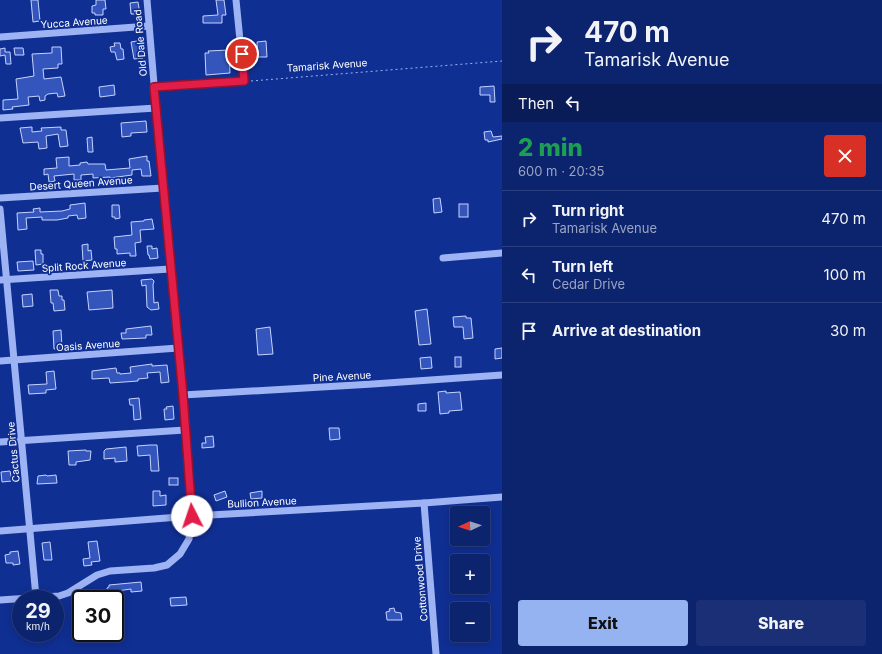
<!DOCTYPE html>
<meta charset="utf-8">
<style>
body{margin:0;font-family:Inter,sans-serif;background:#1a2f76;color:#f1f3f6;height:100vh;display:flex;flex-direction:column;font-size:15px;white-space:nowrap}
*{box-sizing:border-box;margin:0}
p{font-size:13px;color:#9aa4c2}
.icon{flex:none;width:22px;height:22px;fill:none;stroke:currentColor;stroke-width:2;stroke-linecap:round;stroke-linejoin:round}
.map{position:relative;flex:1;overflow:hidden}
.sheet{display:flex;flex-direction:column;background:#0c236e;width:380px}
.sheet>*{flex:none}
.guide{background:#0c236e;color:#f1f3f6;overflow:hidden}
.needle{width:26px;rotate:266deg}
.tools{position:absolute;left:450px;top:506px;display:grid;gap:8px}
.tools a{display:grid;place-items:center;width:40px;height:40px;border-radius:4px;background:#0c236e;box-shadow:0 2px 10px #0003,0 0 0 1px #2c4081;font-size:20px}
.speed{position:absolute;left:12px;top:590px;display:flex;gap:8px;font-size:20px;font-weight:700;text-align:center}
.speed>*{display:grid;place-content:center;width:52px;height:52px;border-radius:50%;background:#0c236e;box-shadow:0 2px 10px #0003,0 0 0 1px #2c4081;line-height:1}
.speed small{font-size:10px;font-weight:400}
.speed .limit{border:2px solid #111;border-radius:6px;background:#fff;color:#111}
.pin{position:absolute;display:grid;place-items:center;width:34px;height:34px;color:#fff;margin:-17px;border:2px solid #fff;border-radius:50%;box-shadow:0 1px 4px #0007}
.me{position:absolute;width:44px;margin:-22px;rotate:356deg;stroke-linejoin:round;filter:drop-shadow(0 0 3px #0008)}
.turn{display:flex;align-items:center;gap:14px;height:84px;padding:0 16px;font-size:18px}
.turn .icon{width:52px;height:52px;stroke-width:2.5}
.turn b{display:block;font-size:28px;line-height:34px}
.then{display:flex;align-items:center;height:38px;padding:0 16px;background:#0003;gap:8px;font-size:15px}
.round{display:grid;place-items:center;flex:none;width:42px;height:42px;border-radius:4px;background:#1a2f76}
.summary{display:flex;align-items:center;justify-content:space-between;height:68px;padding:0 16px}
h1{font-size:24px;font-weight:800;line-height:30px;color:#1e9e55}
.action{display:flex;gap:8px;margin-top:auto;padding:8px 16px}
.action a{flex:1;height:46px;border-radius:4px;background:#95b2f1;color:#111;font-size:16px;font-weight:800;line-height:46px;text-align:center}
.action a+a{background:#1a2f76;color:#f1f3f6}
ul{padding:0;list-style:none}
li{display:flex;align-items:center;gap:12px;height:56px;padding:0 16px;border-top:1px solid #2c4081}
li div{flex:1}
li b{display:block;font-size:15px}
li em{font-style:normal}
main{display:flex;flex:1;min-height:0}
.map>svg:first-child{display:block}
.building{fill:#3455bb;stroke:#c5d3fe}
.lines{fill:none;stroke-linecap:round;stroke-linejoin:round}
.path{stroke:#9db3f3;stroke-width:1;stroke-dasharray:2 3;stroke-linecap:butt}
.minor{stroke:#9db3f3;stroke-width:7}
.route-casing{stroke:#92132f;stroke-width:10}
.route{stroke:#e11d48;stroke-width:7}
.labels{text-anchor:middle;stroke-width:3.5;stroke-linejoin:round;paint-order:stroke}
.street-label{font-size:10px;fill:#fff;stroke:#102f93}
</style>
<main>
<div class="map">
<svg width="502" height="654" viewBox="0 0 502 654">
<rect width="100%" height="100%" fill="#102f93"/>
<g class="building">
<path d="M31,0H38L40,21L33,22Z"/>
<path d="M96,0H105L106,9H103V15H95V13H92V6L96,5Z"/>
<path d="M216,0H224L226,15H222V23H203V16L218,15Z"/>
<path d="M138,2L140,14H131L130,3Z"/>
<path d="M137,41L138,47H142L143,58L134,59L131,42Z"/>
<path d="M266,41L267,57H258L257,42Z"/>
<path d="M114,43H120L121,49H123L124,59L117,60L115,52H111L110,47L115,46Z"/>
<path d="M52,47H61L62,64H58V68L43,69L44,79L61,77L65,96L58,97L57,93L48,94L45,96V100L40,101L39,96L28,97L29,105L12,107L13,109L3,110V100L18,99L16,79L34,76L32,54L52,53Z"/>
<path d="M5,48V52H10L11,64H6L5,55L0,56V49Z"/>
<path d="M14,48H23L24,55H15Z"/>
<path d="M229,50L230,73L206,75L205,53H209L208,51Z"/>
<path d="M114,85L115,95L100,97L99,87Z"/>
<path d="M494,86L495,102H490V95H480V87Z"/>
<path d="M146,121L147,132L131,133V136L122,137L121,123Z"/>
<path d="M32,127V132L42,131L41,128L61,127V130H66L68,146L60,147L58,134L46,136L47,148L39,149L38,142L23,143L20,128Z"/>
<path d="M491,131L493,137L502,136V139L488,142V140H485L484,132Z"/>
<path d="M92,137L93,152H88L87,138Z"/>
<path d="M147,156V161H149L151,176H142L141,169L132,170V175L110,178V177L93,178V174L81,175V180H74V174L54,176L55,181L49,182L48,174L44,175V169L57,168L56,158L69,157V166L80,165V163L87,162L88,164H105L106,170L130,168L129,159Z"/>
<path d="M440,198L442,212L434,213L433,199Z"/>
<path d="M85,203L86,218L78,219L77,215L68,216V218L57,220H42V217L26,218L27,229L18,230L17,213L34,212L33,209L40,208V212L62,211L70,209V205Z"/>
<rect x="459" y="204" width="9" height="13"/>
<path d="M112,205H119L120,218L115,219V217H112Z"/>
<path d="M152,219L154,229L140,230L141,242L135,243L136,256H130V253L117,254V249H115L114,237L132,235L131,222L144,221V220Z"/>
<path d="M88,244V251L91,250L92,260L83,261L82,245Z"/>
<path d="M147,246H152V249L157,248L158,258L150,259L149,255H148Z"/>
<path d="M35,250H41V254H43V264L36,265Z"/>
<path d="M33,261L34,270L18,271L17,262Z"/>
<path d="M152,279L154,281L153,285L154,303L158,302L159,309L151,310L147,307L146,285L142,286L141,280Z"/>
<path d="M50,290H58L59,296H62V300H64L65,310L54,311L53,303H51Z"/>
<path d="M112,290L113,308L89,310L87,292Z"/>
<path d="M32,294L33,306L23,307L22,295Z"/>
<path d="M427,309L431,344L419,345L415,311Z"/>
<path d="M466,316V318H471L473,338L464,339L463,327H454L453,317Z"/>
<path d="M151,326L152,335H146V338L122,339L121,333H126V329Z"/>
<path d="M270,327L273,354L258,355L256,329Z"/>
<path d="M61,330L62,348L54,349L53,331Z"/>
<path d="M502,348V358L495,359V349Z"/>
<path d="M431,357L432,368L421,369L420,358Z"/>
<rect x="455" y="357" width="6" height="10"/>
<path d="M152,364V366L167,365L169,382L161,383L160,372L147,373L148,378L138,379V381L110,383L109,378L92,379V371L116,368L117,373H120V374L131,373L130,367Z"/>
<path d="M54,371L56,389L46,390V393L29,394L28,385L47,384L46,372Z"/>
<path d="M446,391V393L460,392L462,410L449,411V413L440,414L438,392Z"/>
<path d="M139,398L141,419L134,420L133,405H130L129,399Z"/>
<path d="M426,403V411H418V404Z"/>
<path d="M173,406L174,419L165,420L164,409H167L166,407Z"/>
<path d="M329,428H339L340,439L330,440Z"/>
<path d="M213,436L214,447L202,448V443H206L205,437Z"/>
<path d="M150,445H157L159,471H151L150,455L138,456L137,446Z"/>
<path d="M126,447L127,461L115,462V458L104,459V451L106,449Z"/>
<path d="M86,450V451H91L90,460L76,462V465H69L68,451Z"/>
<path d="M10,471L12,481L2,482L1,472Z"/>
<path d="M46,475L47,476L56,475L57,483L37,484L38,476Z"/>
<rect x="169" y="478" width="9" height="7"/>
<path d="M153,491H160V496L166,495V505L153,506Z"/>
<path d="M225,491L227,497L216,501L214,495Z"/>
<path d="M262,491V498L251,499L250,493Z"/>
<path d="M97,541L100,561L91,562L92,565L84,566L83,559L90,558L88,542Z"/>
<path d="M50,542L52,560H44L42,543Z"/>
<path d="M18,551L20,564L13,565V563H6L5,555L10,554V552Z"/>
<path d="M141,582L142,591L131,592V589L117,591V595L108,596L107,588L109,587V585Z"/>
<path d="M186,597L187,605L171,606L170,598Z"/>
<path d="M394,608L395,612L401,613L402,620H387L386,612L390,611L389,609Z"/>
<path d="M55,610H60L61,620H55Z"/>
</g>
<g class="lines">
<path class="path" d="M251,81L502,61"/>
<g class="minor">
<path d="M0,37L149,26"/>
<path d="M154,87L244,81L236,0"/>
<path d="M0,118L156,108"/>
<path d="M0,198L163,188"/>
<path d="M0,209L36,597"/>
<path d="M443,258L502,253"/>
<path d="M0,280L170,269"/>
<path d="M0,361L178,348"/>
<path d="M183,395L373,384L502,375"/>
<path d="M0,442L185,430"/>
<path d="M424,503L436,654"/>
<path d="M0,531L192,516L424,503L502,497"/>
<path d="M0,600L59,596L68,593L97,575L110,571L154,568L167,565L180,554L189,539L192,516L183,395L156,108L147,0"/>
</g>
</g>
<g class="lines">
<g class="route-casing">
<path id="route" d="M192,516L183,395L154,87L244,81L242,54"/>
</g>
<use href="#route" class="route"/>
</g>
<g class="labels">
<g class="street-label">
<text transform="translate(74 22) rotate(-4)" y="4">Yucca Avenue</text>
<text transform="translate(140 43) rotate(-95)" y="4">Old Dale Road</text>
<text transform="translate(327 65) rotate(-4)" y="4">Tamarisk Avenue</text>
<text transform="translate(81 183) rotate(-4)" y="4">Desert Queen Avenue</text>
<text transform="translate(84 265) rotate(-4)" y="4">Split Rock Avenue</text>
<text transform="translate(88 345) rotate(-4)" y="4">Oasis Avenue</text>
<text transform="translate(342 376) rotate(-3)" y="4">Pine Avenue</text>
<text transform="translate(13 452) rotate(-95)" y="4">Cactus Drive</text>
<text transform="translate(262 502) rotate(-3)" y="4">Bullion Avenue</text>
<text transform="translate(420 579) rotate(-95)" y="4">Cottonwood Drive</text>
</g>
</g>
</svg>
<div class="tools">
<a><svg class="needle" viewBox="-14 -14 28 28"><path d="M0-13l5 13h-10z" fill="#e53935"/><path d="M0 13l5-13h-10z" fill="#9aa4c2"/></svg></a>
<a>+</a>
<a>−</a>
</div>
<div class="speed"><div>29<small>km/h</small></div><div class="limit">30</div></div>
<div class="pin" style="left:242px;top:54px;background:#d93025"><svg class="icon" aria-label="arrive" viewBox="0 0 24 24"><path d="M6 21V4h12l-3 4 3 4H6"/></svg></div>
<svg class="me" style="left:192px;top:516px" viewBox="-20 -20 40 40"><circle r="19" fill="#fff"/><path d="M0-13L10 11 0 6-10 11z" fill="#e11d48"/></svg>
</div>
<section class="sheet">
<div class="guide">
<div class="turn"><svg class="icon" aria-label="right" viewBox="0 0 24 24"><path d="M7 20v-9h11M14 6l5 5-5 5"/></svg><div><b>470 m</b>Tamarisk Avenue</div></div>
<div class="then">Then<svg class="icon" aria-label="left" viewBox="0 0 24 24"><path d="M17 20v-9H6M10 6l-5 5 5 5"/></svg></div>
</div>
<div class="summary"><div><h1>2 min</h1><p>600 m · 20:35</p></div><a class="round" style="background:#d93025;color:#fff"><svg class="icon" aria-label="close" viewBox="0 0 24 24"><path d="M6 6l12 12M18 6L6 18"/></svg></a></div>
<ul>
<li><svg class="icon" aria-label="right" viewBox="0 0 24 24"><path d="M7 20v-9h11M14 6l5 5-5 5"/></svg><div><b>Turn right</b><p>Tamarisk Avenue</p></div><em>470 m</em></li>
<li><svg class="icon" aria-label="left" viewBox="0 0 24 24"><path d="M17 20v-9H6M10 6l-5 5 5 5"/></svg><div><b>Turn left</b><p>Cedar Drive</p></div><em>100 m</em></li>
<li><svg class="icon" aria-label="arrive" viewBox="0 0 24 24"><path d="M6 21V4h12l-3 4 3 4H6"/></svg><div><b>Arrive at destination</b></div><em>30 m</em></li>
</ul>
<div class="action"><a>Exit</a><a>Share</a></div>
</section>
</main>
